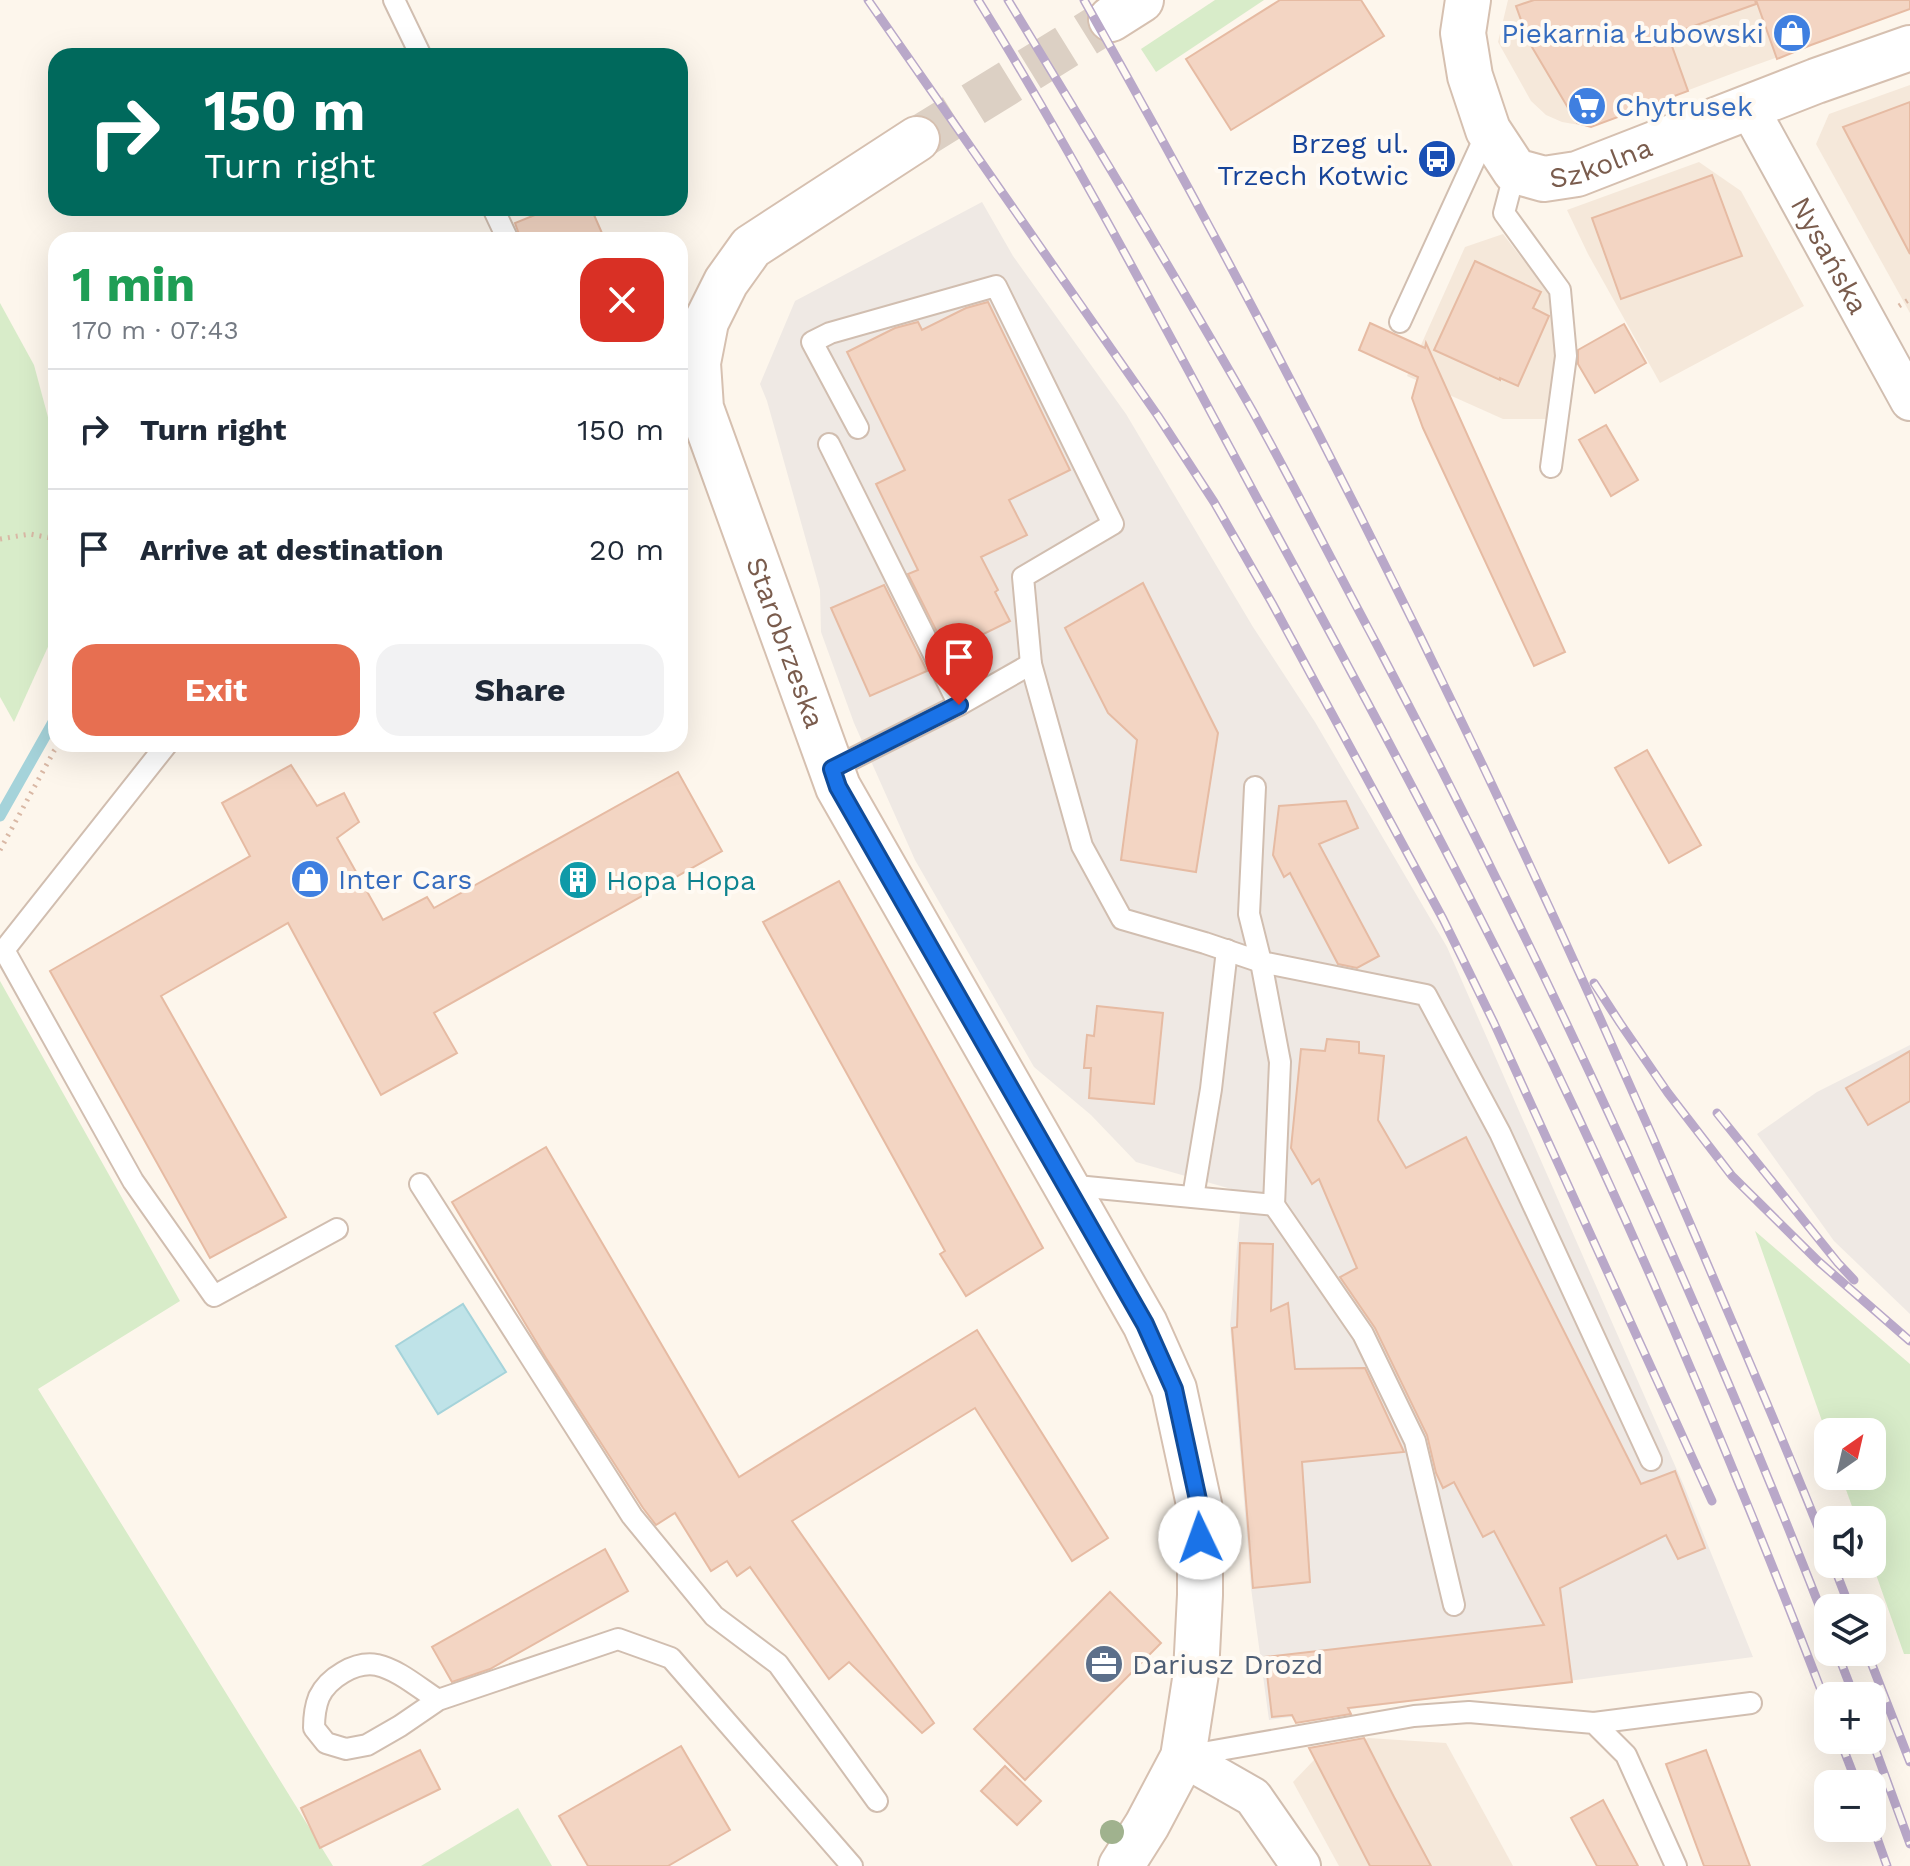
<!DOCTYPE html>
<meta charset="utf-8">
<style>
body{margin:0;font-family:"Work Sans",sans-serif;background:#f2f2f3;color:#1f2937;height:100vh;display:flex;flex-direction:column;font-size:30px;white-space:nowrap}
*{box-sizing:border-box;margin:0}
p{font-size:26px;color:#747a83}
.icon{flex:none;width:44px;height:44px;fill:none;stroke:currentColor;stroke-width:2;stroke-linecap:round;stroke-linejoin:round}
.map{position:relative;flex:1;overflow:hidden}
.details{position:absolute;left:48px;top:232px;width:640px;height:520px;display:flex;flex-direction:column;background:#fff;border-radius:24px;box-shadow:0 8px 32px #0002}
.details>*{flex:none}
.banner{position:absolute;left:48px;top:48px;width:640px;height:168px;border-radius:24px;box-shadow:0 8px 32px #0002;background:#00695c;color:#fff;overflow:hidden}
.needle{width:52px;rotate:34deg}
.controls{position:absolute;left:1814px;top:1418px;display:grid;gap:16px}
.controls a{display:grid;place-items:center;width:72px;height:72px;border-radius:16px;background:#fff;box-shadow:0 8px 32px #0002;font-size:40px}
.pin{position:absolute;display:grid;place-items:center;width:68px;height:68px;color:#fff;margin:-82px -34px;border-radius:50% 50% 50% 0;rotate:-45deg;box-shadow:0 0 8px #0007}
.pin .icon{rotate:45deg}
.me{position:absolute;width:88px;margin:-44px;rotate:357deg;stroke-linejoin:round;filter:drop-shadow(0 0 6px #0008)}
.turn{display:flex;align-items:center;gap:28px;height:168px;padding:0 24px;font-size:36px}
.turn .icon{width:104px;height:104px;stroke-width:2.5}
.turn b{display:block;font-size:56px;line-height:68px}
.round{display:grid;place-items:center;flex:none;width:84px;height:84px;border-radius:24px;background:#f2f2f3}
.head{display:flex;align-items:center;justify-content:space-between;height:136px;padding:0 24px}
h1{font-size:48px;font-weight:700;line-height:60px;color:#1e9e55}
.primary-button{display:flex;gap:16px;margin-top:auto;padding:16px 24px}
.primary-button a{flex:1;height:92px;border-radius:24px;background:#e76f51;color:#fff;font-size:32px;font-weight:700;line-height:92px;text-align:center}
.primary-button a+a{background:#f2f2f3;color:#1f2937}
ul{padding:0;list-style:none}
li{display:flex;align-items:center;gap:24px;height:120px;padding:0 24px;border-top:2px solid #e0e1e3}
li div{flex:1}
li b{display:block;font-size:30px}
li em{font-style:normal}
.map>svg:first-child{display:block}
.residential{fill:#f5e8da}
.industrial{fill:#efe9e4}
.green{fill:#d8ecc9}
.water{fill:#bfe3e8;stroke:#a5d3da;stroke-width:2}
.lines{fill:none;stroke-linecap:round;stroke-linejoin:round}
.stream{stroke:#a5d3da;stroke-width:11}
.building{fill:#f3d5c3;stroke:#e6bba3;stroke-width:2}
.secondary-tunnel{stroke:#dcd0c4;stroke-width:44;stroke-dasharray:44 22;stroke-linecap:butt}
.lane-casing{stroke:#d1beb0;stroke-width:24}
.street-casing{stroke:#d1beb0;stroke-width:42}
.secondary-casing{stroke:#d6c0b0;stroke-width:48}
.path{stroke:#d9b8a5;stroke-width:5;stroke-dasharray:2 6;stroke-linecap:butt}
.lane{stroke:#fff;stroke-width:20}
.street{stroke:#fff;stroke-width:38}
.secondary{stroke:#fff;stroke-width:44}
.rail-casing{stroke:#b9a8c9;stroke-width:9}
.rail{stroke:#fffaf3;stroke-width:6;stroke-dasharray:18;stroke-linecap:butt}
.tree{fill:#a0b28e}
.route-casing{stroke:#114b97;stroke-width:20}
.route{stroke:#1a73e8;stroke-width:14}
.labels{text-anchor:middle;stroke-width:8;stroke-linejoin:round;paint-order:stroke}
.shop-label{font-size:28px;fill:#366cbe;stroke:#fffaf3;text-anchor:start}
.transit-label{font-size:28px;fill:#164399;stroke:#fffaf3;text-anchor:end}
.street-label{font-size:28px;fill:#7a5c4d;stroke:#fffaf3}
.culture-label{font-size:28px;fill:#0d838f;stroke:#fffaf3;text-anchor:start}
.service-label{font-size:28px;fill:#4e5e75;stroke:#fffaf3;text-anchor:start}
</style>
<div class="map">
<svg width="1910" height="1866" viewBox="0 0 1910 1866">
<rect width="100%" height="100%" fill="#fdf6ec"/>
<g class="residential">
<path d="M1508,0H1910V9L1739,71L1591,127L1562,122L1546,115L1531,101L1498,42Z"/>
<path d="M1910,85V313L1816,144L1829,114Z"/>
<path d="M1699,162L1741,191L1804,306L1660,383L1588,254L1567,210Z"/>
<path d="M1503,234L1554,300V419H1503L1407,376L1465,247Z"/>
<path d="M1368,1738L1446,1743L1513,1866H1339L1293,1782L1315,1759Z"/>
</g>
<g class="industrial">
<path d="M982,202L1013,256L1126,414L1253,627L1315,722L1447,947L1684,1486L1753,1657L1269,1720L1251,1588L1230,1325L1242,1192L1136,1162L1091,1115L1034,1067L915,860L854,723L821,632L820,590L767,401L760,384L795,301Z"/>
<path d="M1910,1045V1314L1834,1241L1757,1134L1817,1092Z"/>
</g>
<g class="green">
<path d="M1215,0H1264L1156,72L1141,49Z"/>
<path d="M0,303L34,365L56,447V629L14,722L0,697Z"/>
<path d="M0,981L180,1301L38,1389L333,1866H0Z"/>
<path d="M1755,1231L1910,1364V1654H1904L1872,1563V1520H1857L1841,1476H1872V1432H1828V1438Z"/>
<path d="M518,1808L552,1866H421Z"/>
</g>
<path class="water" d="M463,1304L506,1372L438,1414L396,1346Z"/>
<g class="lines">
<path class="stream" d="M0,816L56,717"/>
</g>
<g class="building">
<path d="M1280,0H1361L1384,36L1231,130L1186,59Z"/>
<path d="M1534,0H1755L1756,4L1668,35L1688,91L1591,127L1577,123L1529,42L1516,6Z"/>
<path d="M1756,0H1910V9L1811,45L1777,59Z"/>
<path d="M1910,102V254L1843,127Z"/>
<path d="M1712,175L1742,256L1621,299L1592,218Z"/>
<path d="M552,208H591L605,240H521L515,223Z"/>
<path d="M1475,261L1541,292L1533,308L1549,316L1518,386L1500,378V380L1434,350Z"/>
<path d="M988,302L1070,470L1009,500L1027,535L981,557L998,590L995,592L1010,621L947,652L908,574L918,570L876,484L905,470L847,352L895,328L918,322L922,330L966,308Z"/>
<path d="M1370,323L1425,348L1426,343L1565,652L1534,666L1423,428L1412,398L1418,377L1359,350Z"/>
<path d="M1624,324L1646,363L1595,393L1578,364V350Z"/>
<path d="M1606,425L1638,480L1611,496L1579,440Z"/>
<path d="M1143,583L1218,733L1196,872L1121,860L1137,740L1108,713L1065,628Z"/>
<path d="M884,585L927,671L870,696L831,608Z"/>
<path d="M1647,750L1701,845L1669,863L1615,768Z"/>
<path d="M291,765L317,806L344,793L359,822L337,838L383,920L427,897L434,908L678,772L722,851L434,1013L457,1053L381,1095L288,923L161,996L286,1217L210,1258L50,971L250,856L222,803Z"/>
<path d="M1346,801L1358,828L1319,844L1379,956L1357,968L1338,964L1290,873L1284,877L1273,855L1279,806Z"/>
<path d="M839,881L1043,1248L966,1296L940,1254L945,1251L763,922Z"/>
<path d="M1097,1006L1163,1013L1154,1104L1089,1098L1091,1068H1084L1087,1035L1094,1036Z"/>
<path d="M1327,1039L1359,1042V1053L1384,1056L1378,1120L1406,1168L1466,1137L1641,1484L1675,1471L1705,1548L1678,1559L1666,1535L1560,1588L1572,1682L1348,1708L1351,1714L1296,1723L1292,1715L1272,1717L1265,1657L1544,1625L1494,1531L1483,1537L1454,1482L1443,1488L1436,1473L1427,1435L1375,1328L1340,1277L1357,1268L1319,1179L1312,1184L1291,1148L1301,1049L1325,1051Z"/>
<path d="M1910,1051V1101L1868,1125L1846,1088Z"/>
<path d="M546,1147L739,1477L977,1330L1108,1538L1072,1561L975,1408L792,1521L934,1723L922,1733L849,1662L829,1679L750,1567L737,1576L727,1561L711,1571L675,1513L656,1525L643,1508L546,1358L452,1202Z"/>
<path d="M1240,1243L1273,1244L1271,1311L1288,1303L1295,1369L1365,1368L1404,1452L1302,1462L1310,1582L1253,1588L1232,1328L1237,1327Z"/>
<path d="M605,1549L628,1591L490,1669L452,1682L432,1647Z"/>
<path d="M1110,1592L1161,1643L1025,1780L974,1729Z"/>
<path d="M1364,1738L1394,1797L1431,1866H1370L1309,1748Z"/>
<path d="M681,1746L730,1830L668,1866H588L559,1816Z"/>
<path d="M420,1750L440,1789L320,1848L301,1808Z"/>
<path d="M1706,1750L1750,1866H1704L1666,1764Z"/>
<path d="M1005,1766L1041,1801L1017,1825L981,1791Z"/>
<path d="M1603,1800L1638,1866H1597L1571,1818Z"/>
</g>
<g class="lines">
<path class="secondary-tunnel" d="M917,139L1111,19"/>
<g class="lane-casing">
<g id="lane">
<path d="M394,0L421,56"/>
<path d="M1515,171L1504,213L1560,290L1566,356L1551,467"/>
<path d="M493,208L508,240"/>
<path d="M1400,322L1488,130"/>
<path d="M858,428L812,342L830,333L996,286L1113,524L1023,577L1031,664L1082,846L1122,919L1205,943L1261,962L1249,914L1255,787"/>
<path d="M829,444L959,705"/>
<path d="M167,744L4,950L133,1181L214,1296L337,1229"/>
<path d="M832,769L959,705L1031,664"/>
<path d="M420,1184L632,1516L714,1616L778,1664L877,1801"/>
<path d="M1066,1185L1274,1205L1280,1062L1261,962L1426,995L1500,1133L1651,1460"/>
<path d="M1193,1197L1211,1089L1227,950"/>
<path d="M1274,1205L1363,1334L1415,1441L1454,1605"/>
<path d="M438,1700C419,1688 399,1670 377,1665C355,1661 328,1678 319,1697C315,1707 314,1718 314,1728L326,1743L346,1749L367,1745L400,1726L438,1700L618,1639L671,1658L852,1866"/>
<path d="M1594,1723L1751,1703"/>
<path d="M1185,1756L1414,1716L1469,1712L1594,1723L1626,1755L1676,1866"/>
</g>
</g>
<g class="street-casing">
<g id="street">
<path id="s1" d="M1749,108L1910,401"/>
<path d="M1183,1757L1253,1797L1301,1866"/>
</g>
</g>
<g class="secondary-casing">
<g id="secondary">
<path id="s2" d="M1468,0L1463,33L1470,76L1488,130L1515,171L1544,179L1577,174L1816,81L1910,48"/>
<path d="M1111,19L1141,0"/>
<path id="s3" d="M917,139L751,247L726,282L706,322L698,363L701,408L838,787L1145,1324L1174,1389L1200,1509V1595L1196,1673L1183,1757L1147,1825L1121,1866"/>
</g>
</g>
<g class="path">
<path d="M1899,306L1910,299"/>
<path d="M0,539L30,534L56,539"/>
<path d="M0,850L54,751L60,744"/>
</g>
<use href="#lane" class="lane"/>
<use href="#street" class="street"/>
<use href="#secondary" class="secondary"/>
<g class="rail-casing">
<g id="rail">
<path d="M868,0L1158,416L1214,502L1272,603L1443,919L1494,1023L1712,1501"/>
<path d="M978,0C1081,166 1171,339 1264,511C1363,693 1462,877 1553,1064C1654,1274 1744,1490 1828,1708"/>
<path d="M1008,0C1091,136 1173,272 1252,410C1295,487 1335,567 1377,645C1545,964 1697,1292 1828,1628"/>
<path d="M1084,0C1313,404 1519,822 1701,1249C1744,1350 1788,1450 1828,1552"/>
<path d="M1594,983L1620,1023L1668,1093L1732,1176L1818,1261L1910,1341"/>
<path d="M1717,1113L1838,1263L1854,1280"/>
<path d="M1833,1564L1850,1608"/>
<path d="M1837,1652L1854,1696"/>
<path d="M1867,1652L1910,1762"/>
<path d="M1840,1740L1857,1784"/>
<path d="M1872,1740L1910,1844"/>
<path d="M1872,1824L1887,1866"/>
</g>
</g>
<use href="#rail" class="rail"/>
</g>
<circle class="tree" cx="1112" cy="1832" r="12"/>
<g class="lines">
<g class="route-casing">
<path id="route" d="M959,705L832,769L838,787L1145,1324L1174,1389L1200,1509V1538"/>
</g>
<use href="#route" class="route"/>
</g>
<defs>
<g id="shop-disc" transform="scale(2)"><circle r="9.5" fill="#3f7fe0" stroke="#fffaf3"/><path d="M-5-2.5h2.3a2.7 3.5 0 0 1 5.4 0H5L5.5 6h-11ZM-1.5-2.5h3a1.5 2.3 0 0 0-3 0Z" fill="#fff"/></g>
<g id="supermarket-disc" transform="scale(2)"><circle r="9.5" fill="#3f7fe0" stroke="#fffaf3"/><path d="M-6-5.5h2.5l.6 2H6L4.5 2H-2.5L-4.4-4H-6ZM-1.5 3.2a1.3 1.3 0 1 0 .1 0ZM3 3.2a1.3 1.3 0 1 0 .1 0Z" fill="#fff"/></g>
<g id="bus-disc" transform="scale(2)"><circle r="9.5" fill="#1a4fb4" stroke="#fffaf3"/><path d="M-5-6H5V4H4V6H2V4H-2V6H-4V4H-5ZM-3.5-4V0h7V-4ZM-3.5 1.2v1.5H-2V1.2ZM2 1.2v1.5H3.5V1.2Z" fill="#fff"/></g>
<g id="building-disc" transform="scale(2)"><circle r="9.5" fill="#0f9aa8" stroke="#fffaf3"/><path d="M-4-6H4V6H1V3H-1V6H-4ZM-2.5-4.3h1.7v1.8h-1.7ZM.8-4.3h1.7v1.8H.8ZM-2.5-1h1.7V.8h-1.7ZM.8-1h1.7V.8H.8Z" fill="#fff"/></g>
<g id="office-disc" transform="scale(2)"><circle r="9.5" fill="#5c6f8a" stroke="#fffaf3"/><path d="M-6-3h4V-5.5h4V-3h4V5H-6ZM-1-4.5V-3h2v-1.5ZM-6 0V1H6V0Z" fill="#fff"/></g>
</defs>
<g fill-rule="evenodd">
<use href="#shop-disc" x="1792" y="33"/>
<use href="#supermarket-disc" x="1587" y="106"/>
<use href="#bus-disc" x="1437" y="159"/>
<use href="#shop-disc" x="310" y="879"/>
<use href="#building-disc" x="578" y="880"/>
<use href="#office-disc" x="1104" y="1664"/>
</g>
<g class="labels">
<g class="shop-label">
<text x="1764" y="43" text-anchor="end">Piekarnia Łubowski</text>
<text x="1615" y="116">Chytrusek</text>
<text x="338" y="889">Inter Cars</text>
</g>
<g class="transit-label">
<text x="1409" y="153">Brzeg ul.<tspan x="1409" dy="32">Trzech Kotwic</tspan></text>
</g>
<g class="street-label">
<text dy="10" stroke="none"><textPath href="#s2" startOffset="272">Szkolna</textPath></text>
<text dy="10" stroke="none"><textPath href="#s1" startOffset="168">Nysańska</textPath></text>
<text dy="10" stroke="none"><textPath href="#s3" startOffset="622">Starobrzeska</textPath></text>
</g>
<g class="culture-label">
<text x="606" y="890">Hopa Hopa</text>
</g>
<g class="service-label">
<text x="1132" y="1674">Dariusz Drozd</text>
</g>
</g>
</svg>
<div class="controls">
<a><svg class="needle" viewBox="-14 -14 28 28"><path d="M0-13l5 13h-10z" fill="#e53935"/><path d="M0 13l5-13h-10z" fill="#747a83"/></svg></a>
<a><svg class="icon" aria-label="sound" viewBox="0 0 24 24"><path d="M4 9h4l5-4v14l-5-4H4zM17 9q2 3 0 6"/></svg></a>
<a><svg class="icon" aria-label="layers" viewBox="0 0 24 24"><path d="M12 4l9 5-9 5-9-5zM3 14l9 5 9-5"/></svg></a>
<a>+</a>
<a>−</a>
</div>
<div class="pin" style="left:959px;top:705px;background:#d93025"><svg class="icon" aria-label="arrive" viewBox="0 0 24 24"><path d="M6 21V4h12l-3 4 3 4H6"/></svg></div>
<svg class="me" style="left:1200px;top:1538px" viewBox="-20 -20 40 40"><circle r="19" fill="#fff"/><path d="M0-13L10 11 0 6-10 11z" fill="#1a73e8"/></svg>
<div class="banner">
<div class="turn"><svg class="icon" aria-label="right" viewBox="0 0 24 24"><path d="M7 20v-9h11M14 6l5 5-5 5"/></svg><div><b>150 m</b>Turn right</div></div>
</div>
<section class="details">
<div class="head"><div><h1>1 min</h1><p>170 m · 07:43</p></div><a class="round" style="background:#d93025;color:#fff"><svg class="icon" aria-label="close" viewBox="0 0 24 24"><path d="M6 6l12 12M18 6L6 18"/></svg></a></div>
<ul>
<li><svg class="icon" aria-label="right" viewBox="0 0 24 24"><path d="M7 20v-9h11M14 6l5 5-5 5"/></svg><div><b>Turn right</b></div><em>150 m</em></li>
<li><svg class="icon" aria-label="arrive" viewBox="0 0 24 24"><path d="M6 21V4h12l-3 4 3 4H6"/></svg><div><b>Arrive at destination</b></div><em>20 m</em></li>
</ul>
<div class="primary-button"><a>Exit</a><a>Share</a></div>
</section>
</div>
